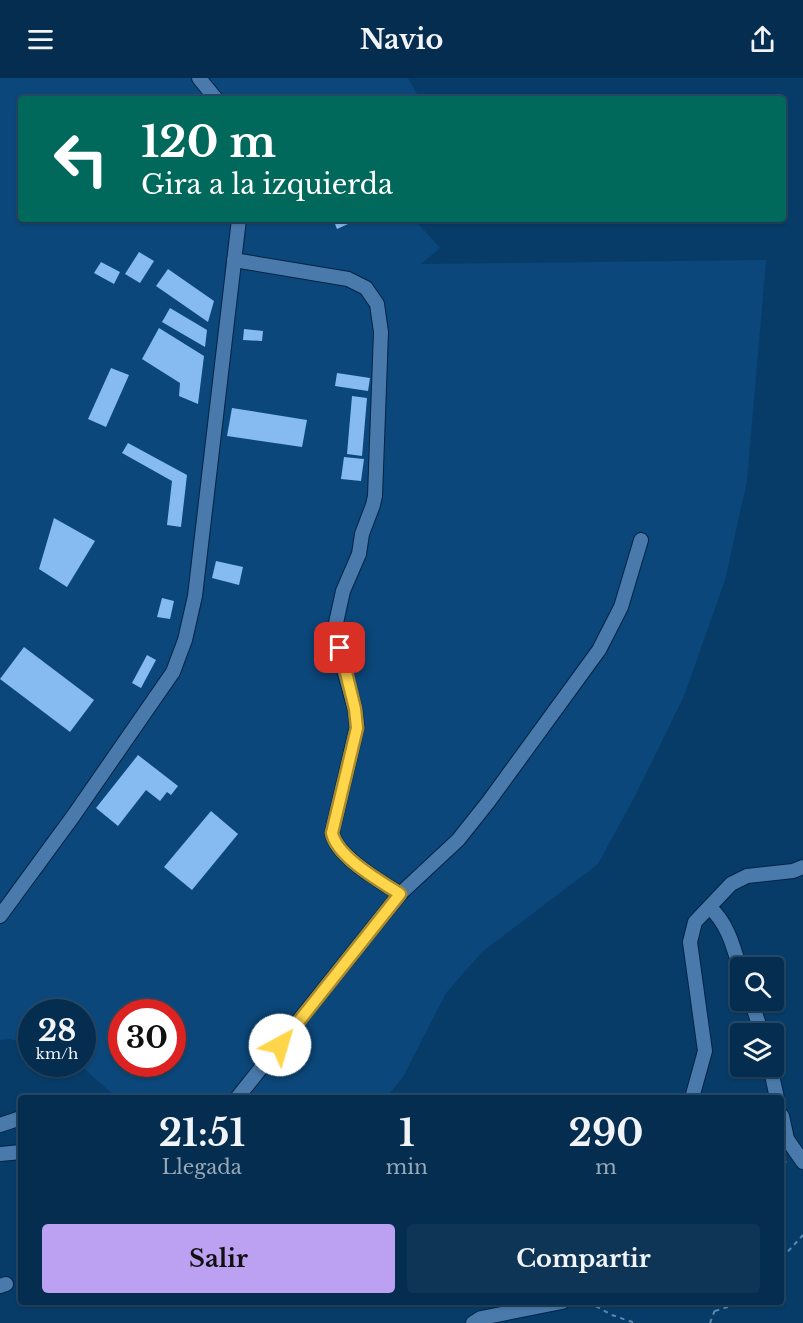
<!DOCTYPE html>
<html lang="es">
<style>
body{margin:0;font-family:"Libre Baskerville",serif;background:#0e3556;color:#f1f3f6;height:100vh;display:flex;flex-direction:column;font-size:22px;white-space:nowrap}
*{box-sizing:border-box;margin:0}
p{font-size:20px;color:#97a8b7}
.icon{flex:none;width:33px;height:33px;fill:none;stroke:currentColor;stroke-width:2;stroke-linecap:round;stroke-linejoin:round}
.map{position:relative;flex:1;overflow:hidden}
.details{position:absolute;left:18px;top:1017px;width:766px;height:210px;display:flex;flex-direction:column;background:#052d4f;border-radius:6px;box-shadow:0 2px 4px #0004,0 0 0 2px #264966}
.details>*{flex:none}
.banner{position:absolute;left:18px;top:18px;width:768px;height:126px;border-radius:6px;box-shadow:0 2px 4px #0004,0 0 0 2px #264966;background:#00695c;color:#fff;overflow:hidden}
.tools{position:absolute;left:730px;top:879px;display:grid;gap:12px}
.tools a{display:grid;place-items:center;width:54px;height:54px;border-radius:6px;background:#052d4f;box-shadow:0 2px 4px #0004,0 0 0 2px #264966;font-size:30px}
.speed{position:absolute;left:18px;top:921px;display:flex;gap:12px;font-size:30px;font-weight:700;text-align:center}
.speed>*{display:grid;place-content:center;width:78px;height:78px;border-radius:50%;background:#052d4f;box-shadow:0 2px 4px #0004,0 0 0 2px #264966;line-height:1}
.speed small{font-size:15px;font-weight:400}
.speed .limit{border:9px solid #d22;background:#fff;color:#111}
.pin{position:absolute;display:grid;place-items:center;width:51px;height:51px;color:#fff;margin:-26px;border-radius:12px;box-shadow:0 3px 9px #0006}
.me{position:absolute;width:66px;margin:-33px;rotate:39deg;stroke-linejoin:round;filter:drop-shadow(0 0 4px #0008)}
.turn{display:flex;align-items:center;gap:21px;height:126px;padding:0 24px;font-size:27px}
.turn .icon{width:78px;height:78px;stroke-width:2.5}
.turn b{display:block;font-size:42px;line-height:51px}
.eta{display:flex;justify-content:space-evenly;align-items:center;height:102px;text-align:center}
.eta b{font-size:36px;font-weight:700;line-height:42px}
.primary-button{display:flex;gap:12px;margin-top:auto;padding:12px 24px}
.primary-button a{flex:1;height:69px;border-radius:6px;background:#bca0f2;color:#111;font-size:24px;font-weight:700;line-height:69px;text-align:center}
.primary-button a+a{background:#0e3556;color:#f1f3f6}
header{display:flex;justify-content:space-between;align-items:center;height:78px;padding:0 24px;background:#052d4f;font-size:27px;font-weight:700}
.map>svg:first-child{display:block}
.built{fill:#0b477a;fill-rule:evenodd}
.building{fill:#86bbf1}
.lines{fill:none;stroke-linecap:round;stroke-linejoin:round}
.minor-casing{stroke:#002344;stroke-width:16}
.path{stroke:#5f88ad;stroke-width:2;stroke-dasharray:4.5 4.5;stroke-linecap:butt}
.minor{stroke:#4a7aab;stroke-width:14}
.route-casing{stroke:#a68a30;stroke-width:15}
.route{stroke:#ffd54a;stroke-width:10}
</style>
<header><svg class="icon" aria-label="menu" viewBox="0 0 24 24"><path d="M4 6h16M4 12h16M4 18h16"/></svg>Navio<svg class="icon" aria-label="share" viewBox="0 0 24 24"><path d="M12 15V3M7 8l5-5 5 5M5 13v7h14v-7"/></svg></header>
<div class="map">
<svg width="803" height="1245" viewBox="0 0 803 1245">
<rect width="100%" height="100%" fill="#073c69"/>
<path class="built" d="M0,0H408L420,21H21V141H414L440,170L421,186L766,182L747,403L725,502L684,618L635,718L598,786L482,874L446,915L403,999L386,1020H117L79,986H82V934H32L31,967L10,961L0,962ZM122,934H172V986H122Z"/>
<g class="building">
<path d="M333,141H359L337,151Z"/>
<path d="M139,174L154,183L140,205L125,196Z"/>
<path d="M101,184L120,194L114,206L94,195Z"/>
<path d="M168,191L214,223L208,244L156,208Z"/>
<path d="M170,230L207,252L205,269L162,244Z"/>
<path d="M159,250L204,278L198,326L179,318L180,305L142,281Z"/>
<path d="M244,251L263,253L262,263L243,262Z"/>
<path d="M111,290L129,297L106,349L88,341Z"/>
<path d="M337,295L370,300L368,313L335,308Z"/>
<path d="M352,318L367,320L362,378L347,376Z"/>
<path d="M232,330L307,342L302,369L227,358Z"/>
<path d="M128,365L187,397L181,449L167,447L172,403L122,375Z"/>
<path d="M344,379L364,381L361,403L341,401Z"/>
<path d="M54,440L95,463L67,509L39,491Z"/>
<path d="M216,483L243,489L239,507L212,500Z"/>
<path d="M162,520L174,523L170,541L157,539Z"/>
<path d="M24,569L94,622L70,654L0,601Z"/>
<path d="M147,577L156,582L141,610L132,605Z"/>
<path d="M138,677L178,708L171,717L167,714L160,723L146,712L118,748L96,730Z"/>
<path d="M211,733L238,756L192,812L164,789Z"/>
</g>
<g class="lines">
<g class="minor-casing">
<g id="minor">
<path d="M199,0L216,21"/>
<path d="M234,182L348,201L366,210L377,226L381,254L375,418L373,427L362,456L359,476L343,513L336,545L344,592L355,631L357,649L332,755C337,779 380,803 400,816L237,1020"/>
<path d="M400,816L458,762L489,723L599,572L621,529L641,462"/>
<path d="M710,830C728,845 734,871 741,894"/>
<path d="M0,838L74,737L173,594L185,562L195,518L239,141"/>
<path d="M751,922L762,956"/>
<path d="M770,988L777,1020"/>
<path d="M692,1020L705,973L690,864L695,844L731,806L747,798L793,793L803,789"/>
<path d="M782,1038L787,1061L803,1084"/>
<path d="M0,1047L21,1040"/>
<path d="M0,1076L21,1074"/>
<path d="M0,1208L6,1206"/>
<path d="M473,1245L481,1240L562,1224"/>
</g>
</g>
<g class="path">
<path d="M782,1083L790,1085"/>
<path d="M782,1180L803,1157"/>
<path d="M588,1224L612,1237L635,1245"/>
<path d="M715,1233L731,1228L736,1224"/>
<path d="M710,1245L718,1224"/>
</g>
<use href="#minor" class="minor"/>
</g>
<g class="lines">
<g class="route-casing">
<path id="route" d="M280,967L400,816C380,803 337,779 332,755L357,650L355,631L340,570"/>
</g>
<use href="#route" class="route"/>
</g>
</svg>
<div class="tools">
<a><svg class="icon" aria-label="search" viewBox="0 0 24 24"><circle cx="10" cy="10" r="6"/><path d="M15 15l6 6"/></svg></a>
<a><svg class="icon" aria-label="layers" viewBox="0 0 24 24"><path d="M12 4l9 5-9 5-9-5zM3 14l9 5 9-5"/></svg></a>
</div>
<div class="speed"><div>28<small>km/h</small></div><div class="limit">30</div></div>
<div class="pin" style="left:340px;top:570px;background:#d93025"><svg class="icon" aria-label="arrive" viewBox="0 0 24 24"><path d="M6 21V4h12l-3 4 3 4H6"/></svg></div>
<svg class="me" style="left:280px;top:967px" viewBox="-20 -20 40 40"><circle r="19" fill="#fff"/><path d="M0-13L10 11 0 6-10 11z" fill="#ffd54a"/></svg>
<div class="banner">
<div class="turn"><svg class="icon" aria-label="left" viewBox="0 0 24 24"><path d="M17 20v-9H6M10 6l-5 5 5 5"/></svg><div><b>120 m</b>Gira a la izquierda</div></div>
</div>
<section class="details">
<div class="eta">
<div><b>21:51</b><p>Llegada</p></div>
<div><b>1</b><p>min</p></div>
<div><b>290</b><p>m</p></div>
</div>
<div class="primary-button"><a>Salir</a><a>Compartir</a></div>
</section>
</div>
